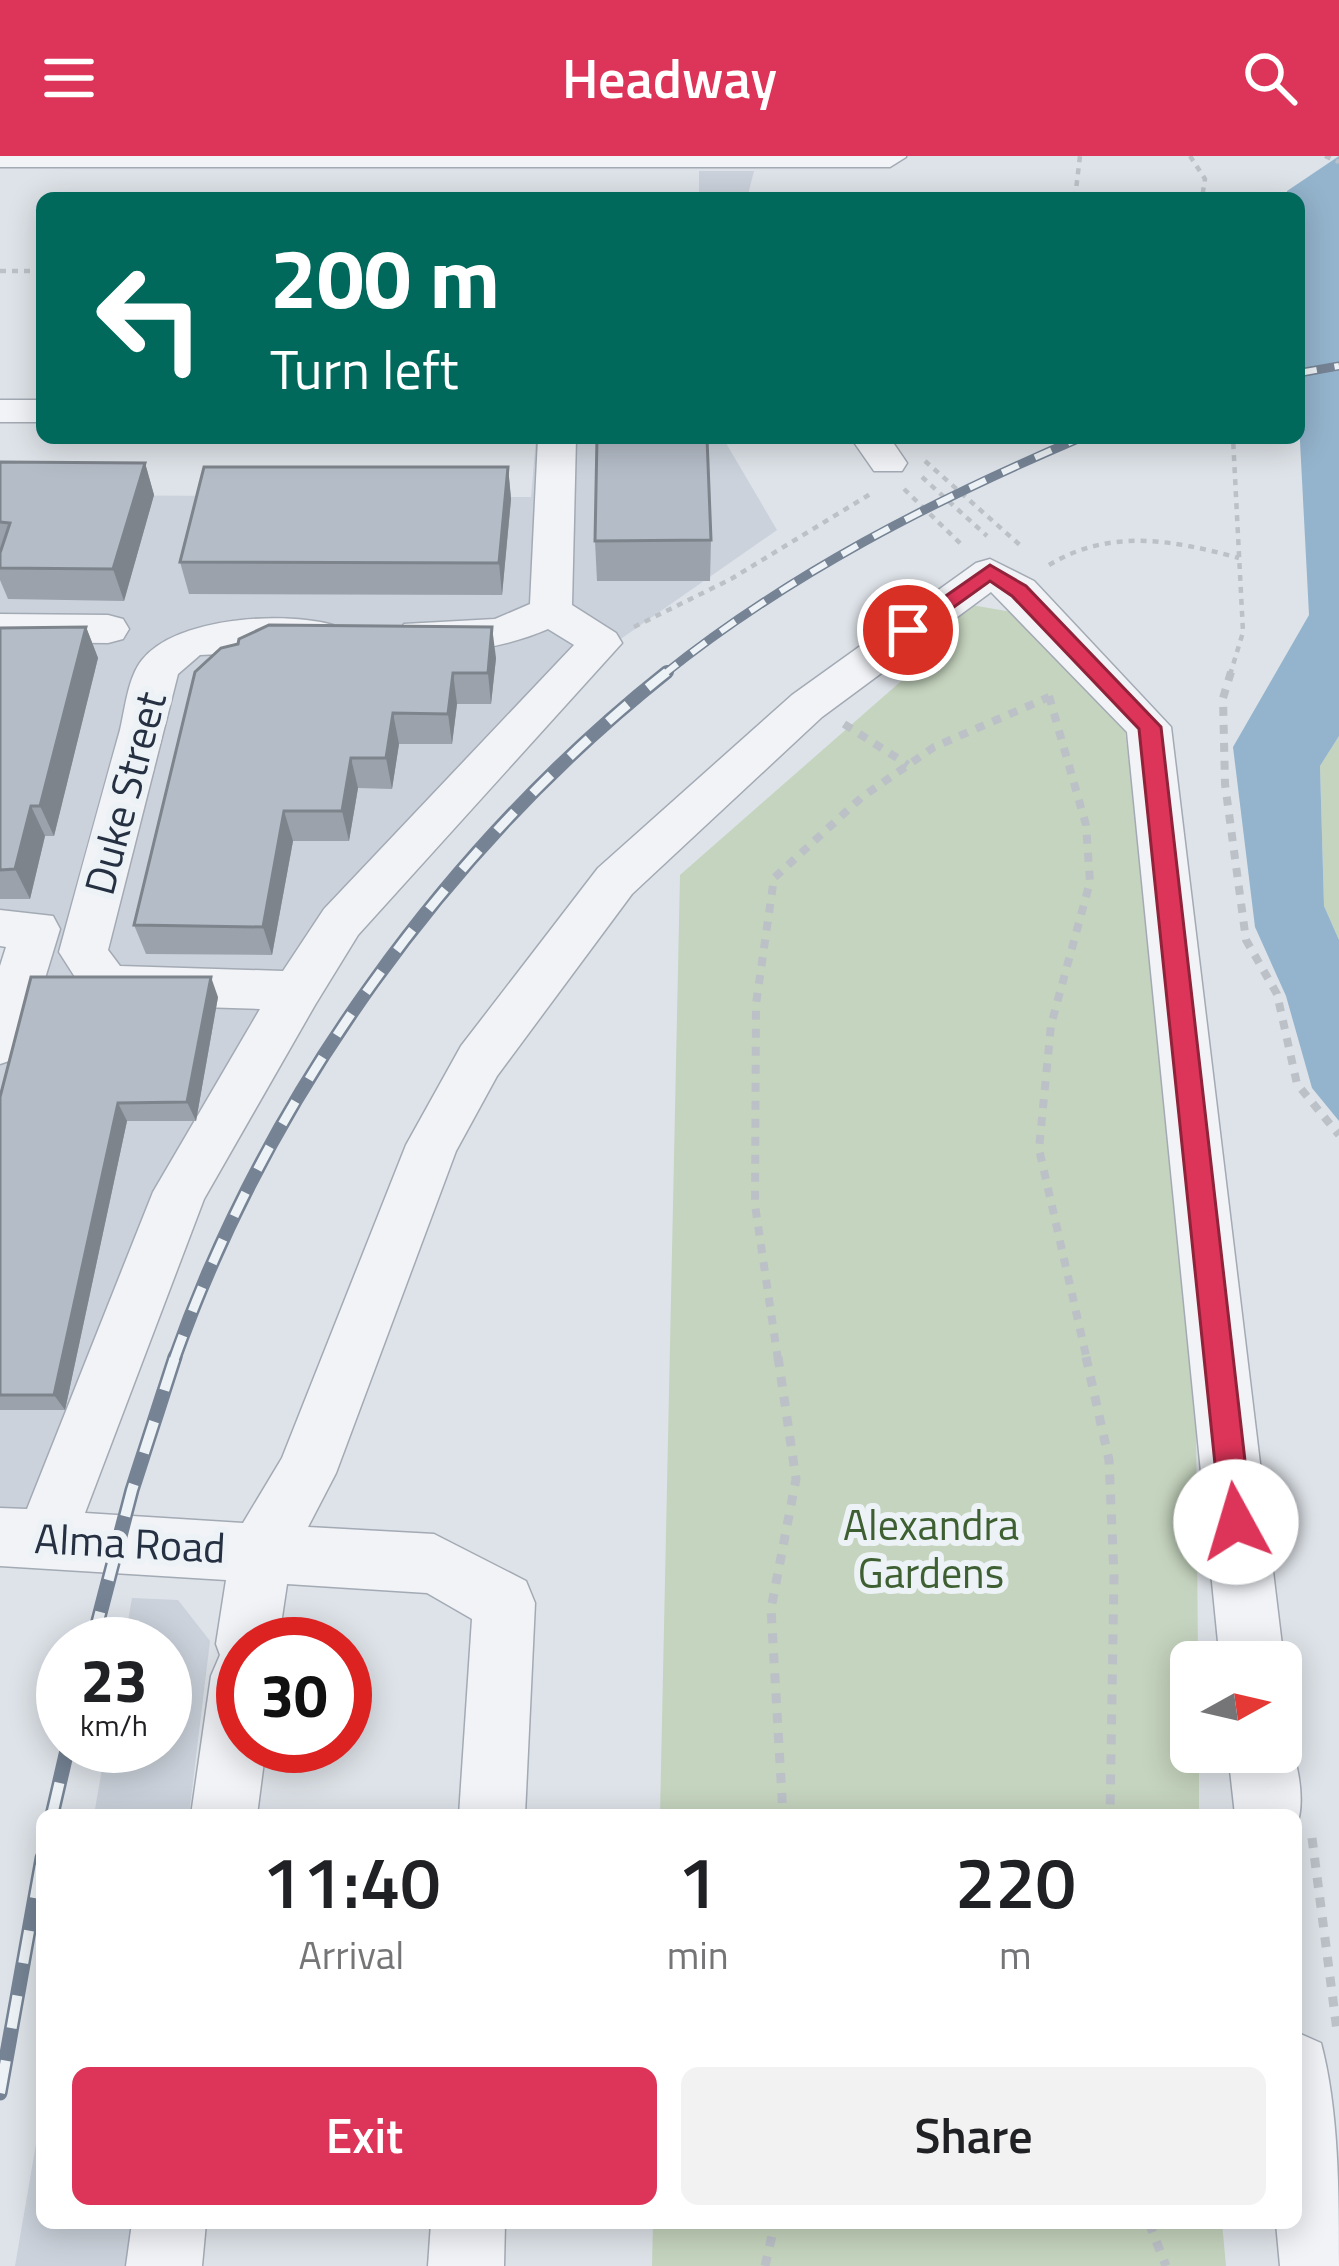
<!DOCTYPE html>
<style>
body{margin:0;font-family:"Titillium Web",sans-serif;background:#f2f2f2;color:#202124;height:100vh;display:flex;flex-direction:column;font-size:45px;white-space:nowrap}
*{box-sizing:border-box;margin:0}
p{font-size:39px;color:#757577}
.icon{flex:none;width:66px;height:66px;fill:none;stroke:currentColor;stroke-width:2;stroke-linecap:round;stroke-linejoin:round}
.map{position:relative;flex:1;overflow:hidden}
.sheet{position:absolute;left:36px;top:1653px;width:1266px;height:420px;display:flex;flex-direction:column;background:#fff;border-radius:18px;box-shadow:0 6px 30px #0003}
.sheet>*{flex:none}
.guide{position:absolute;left:36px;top:36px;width:1269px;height:252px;border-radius:18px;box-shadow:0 6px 30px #0003;background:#00695c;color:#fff;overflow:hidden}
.needle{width:78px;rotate:82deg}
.buttons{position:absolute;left:1170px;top:1485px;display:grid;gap:24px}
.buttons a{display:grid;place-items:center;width:132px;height:132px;border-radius:18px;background:#fff;box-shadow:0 6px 30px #0003;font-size:60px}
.speed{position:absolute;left:36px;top:1461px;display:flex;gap:24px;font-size:60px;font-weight:700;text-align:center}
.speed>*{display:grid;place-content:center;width:156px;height:156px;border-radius:50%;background:#fff;box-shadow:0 6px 30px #0003;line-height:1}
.speed small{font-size:30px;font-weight:400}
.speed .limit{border:18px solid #d22;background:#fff;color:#111}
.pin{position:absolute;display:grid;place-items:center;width:102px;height:102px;color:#fff;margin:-51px;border:6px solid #fff;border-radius:50%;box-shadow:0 3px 12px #0007}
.me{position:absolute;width:132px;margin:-66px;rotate:354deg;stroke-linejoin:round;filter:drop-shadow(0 0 9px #0008)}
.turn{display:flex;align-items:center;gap:42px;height:252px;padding:0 36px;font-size:54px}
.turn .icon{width:156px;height:156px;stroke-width:2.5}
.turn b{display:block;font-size:84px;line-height:102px}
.eta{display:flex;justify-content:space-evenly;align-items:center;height:204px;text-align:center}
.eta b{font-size:72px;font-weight:600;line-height:84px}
.primary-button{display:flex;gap:24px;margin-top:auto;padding:24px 36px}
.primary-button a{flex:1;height:138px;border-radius:18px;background:#dd3459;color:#fff;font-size:48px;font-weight:600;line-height:138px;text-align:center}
.primary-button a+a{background:#f2f2f2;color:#202124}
header{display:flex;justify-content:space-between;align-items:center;height:156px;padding:0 36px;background:#dd3459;color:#fff;font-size:54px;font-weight:600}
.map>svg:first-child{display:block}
.built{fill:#cbd2db}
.green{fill:#c5d4be}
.water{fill:#94b4cd}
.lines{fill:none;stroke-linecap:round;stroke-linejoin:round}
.minor-casing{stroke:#a3aab4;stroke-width:3}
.path-far2{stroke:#bcc1c8;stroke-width:4.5;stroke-dasharray:6 6;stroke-linecap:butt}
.path-far1{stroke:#bcc1c8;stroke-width:8;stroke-dasharray:9 9;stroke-linecap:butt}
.path{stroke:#bcc1c8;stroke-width:9;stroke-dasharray:10 10;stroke-linecap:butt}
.minor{fill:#f1f3f7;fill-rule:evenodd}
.rail-far2-casing{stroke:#758394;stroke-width:9}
.rail-far1-casing{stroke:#758394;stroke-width:14}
.rail-casing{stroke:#758394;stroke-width:15}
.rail-far2{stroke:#edf2f6;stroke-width:6;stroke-dasharray:18;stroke-linecap:butt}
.rail-far1{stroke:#edf2f6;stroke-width:9;stroke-dasharray:26;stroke-linecap:butt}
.rail{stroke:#edf2f6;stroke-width:10;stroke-dasharray:33;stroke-linecap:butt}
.wall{fill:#9ba2ab}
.shaded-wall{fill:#7e848b}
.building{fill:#b4bcc7;stroke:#7e848b;stroke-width:3}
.route{fill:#dd3459;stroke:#90223a;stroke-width:3}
.labels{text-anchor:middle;stroke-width:12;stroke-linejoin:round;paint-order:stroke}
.street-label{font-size:42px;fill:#253142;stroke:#edf2f6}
.park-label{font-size:42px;fill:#3d5f31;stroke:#edf2f6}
</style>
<header><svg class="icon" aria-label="menu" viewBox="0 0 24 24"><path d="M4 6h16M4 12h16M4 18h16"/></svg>Headway<svg class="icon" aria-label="search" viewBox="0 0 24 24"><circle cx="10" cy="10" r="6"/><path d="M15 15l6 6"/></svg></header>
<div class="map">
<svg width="1339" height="2110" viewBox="0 0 1339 2110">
<rect width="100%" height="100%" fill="#dee3e9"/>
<g class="built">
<path d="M699,15H754L747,42H699Z"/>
<path d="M536,282H723L777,374L549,533L410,667L249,868L29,1366L0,1363V816L35,802L0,771V339L531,341Z"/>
<path d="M132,1442L178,1444L210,1485L189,1659H94L106,1590H165V1488H124Z"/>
<path d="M42,1953V2067H140L135,2110H15Z"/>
</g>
<g class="green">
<path d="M960,447L1024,458L1125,575L1195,1131L1198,1506H1191V1596H1199V1659H660L680,719L956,477Z"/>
<path d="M1339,580V784L1324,750L1320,610Z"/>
<path d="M653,2067H1222L1226,2110H652Z"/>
</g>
<path class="water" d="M1339,0V580L1320,610L1324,750L1339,784V965L1312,932L1286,840L1255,771L1233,591L1309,459L1299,266V42H1287V35Z"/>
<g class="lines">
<g class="minor-casing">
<g id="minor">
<path d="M0,0H906V1L890,11H0Z"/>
<rect x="0" y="244" width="42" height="22"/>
<path d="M538,282H576L572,449L616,477L622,487L358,779L315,849L204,1043L85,1357L243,1367L282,1302L406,989L461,890L598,712L792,539L976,407L990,403L1034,425L1171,571L1284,1506L1281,1512V1506H1220L1127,576L991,436L822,561L632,738L497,920L456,995L336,1317L308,1371L434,1378L526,1425L535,1447L525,1659H459L472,1463L427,1437L287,1428L278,1488H243V1590H266L257,1659H191L211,1520L220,1499L216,1488L226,1424L0,1410V1352L27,1353L153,1036L260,853L106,848L89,843L59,796C79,722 99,648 120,574C125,553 128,521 142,504C176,461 283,455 333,469L339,479L333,489L318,493L200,499L178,518L108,794L120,810L283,815L324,753L574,489L548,473C504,492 451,501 404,488L398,478L404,468L495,463L530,448Z"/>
<path d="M851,282H890L907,307L902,315H874Z"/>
<path d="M0,458L108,459L123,463L129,473L123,483L108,487L0,486Z"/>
<path d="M0,754L53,760L60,773L25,888L18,902L0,908V810L6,791L0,790Z"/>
<path d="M1281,1572C1297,1594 1307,1645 1296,1671V1659H1235L1228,1596H1281Z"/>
<path d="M1296,1876L1321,1887C1339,1955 1339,2037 1339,2110H1280L1276,2067H1296Z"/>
<path d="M132,2067H206L202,2110H126Z"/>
<path d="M431,2067H505L504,2110H428Z"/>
</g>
</g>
<g class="path-far2">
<path d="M1190,0L1205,23L1202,42"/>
<path d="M1325,0L1339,6"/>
<path d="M1075,42L1080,0"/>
<path d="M0,115H42"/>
<path d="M925,305L1021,390"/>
<path d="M922,321L987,380"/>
<path d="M904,333L962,389"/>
<path d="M1049,409C1110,372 1173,384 1239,402"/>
<path d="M634,471L731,423L872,337"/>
<path d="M1230,519L1243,476L1233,282"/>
</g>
<g class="path-far1">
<path d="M1231,516L1223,542L1225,628L1246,784L1277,838L1297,928L1339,979"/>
<path d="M1049,540L1086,669L1090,726L1051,869L1039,993L1087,1204"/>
<path d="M844,568L908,609"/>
<path d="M778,1204L755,1049L756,848L774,722L862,641L934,591L1049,541"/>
</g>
<g class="path">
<path d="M778,1201L796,1323L771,1453L783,1659"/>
<path d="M1086,1201L1109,1304L1114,1420L1110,1659"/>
<path d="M1293,1527L1297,1560"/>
<path d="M1312,1682L1337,1875"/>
<path d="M1149,2067L1166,2110"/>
<path d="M765,2110L775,2067"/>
</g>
<use href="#minor" class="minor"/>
<g class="rail-far2-casing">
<g id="rail-far2">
<path d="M1299,217L1339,210"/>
<path d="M663,519C789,418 932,345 1080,282"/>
</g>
</g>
<g class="rail-far1-casing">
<path id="rail-far1" d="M174,1204C268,939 447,691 667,516"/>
</g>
<g class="rail-casing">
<g id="rail">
<path d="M92,1488L132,1334L175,1201"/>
<path d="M52,1659L68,1590"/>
<path d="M0,1937L42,1702"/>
</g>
</g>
<use href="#rail-far2" class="rail-far2"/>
<use href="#rail-far1" class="rail-far1"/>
<use href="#rail" class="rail"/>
</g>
<g class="wall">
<path d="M0,306L145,307L154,339L124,445L8,443L0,424Z"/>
<path d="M508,311L511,343L502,439L189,438L180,406Z"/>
<path d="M711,384L710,425H597L595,385Z"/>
<path d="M86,471L98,502L54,680H45L30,743H0V472Z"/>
<path d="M496,502L491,548H457L452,588H399L392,633L358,632L349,685H293L272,799L146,798L134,769L195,516Z"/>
<path d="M218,841L196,965H127L65,1254H0V941Z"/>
</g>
<g class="shaded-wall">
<path d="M145,307L154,339L124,445L113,413Z"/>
<path d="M508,311L511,343L502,439L499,407Z"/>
<path d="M86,471L98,502L54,680L40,650Z"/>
<path d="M492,471L496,502L491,548L488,517Z"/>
<path d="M453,517L457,548L452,588L448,558Z"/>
<path d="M393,557L399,588L392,633L386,602Z"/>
<path d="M351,602L358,632L349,685L342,655Z"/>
<path d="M31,650L45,680L30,743L15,713Z"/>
<path d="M284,655L293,685L272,799L263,771Z"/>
<path d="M211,821L218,841L196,965L187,946Z"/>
<path d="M118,947L127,965L65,1254L54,1239Z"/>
</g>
<g class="building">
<path d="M597,282H707L711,384L595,385Z"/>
<path d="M0,306L145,307L113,413L0,412V397L10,367L0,366Z"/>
<path d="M204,311H508L499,407L180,406Z"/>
<path d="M269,469L492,471L488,517H453L448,558L393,557L386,602H351L342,655H284L263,771L134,769L195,516L221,492L238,488L239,483Z"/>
<path d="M86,471L40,650H31L15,713L0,714V472Z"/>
<path d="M31,821H211L187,946L118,947L54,1239H0V941Z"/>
</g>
<path class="route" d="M990,409L1026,430L1161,571L1252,1366L1247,1376L1236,1380L1226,1376L1221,1366L1139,573L1012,440L990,425L915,479L908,481L897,474Z"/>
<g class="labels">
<g class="street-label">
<text transform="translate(125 637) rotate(-75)" y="15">Duke Street</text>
<text transform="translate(130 1387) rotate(3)" y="15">Alma Road</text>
</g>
<g class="park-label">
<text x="931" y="1384">Alexandra<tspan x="931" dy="48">Gardens</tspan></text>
</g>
</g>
</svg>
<div class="buttons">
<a><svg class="needle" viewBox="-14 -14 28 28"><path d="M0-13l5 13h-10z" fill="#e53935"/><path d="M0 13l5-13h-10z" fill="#757577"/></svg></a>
</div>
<div class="speed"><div>23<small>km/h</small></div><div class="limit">30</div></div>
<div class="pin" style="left:908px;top:474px;background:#d93025"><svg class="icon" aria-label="arrive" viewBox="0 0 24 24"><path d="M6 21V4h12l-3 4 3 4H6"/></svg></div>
<svg class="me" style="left:1236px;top:1366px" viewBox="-20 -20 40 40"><circle r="19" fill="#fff"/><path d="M0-13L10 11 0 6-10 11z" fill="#dd3459"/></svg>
<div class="guide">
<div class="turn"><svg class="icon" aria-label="left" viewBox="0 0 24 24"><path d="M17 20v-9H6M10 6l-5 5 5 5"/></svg><div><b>200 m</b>Turn left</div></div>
</div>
<section class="sheet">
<div class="eta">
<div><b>11:40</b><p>Arrival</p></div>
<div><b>1</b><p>min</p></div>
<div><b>220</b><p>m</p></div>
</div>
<div class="primary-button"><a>Exit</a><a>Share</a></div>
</section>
</div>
